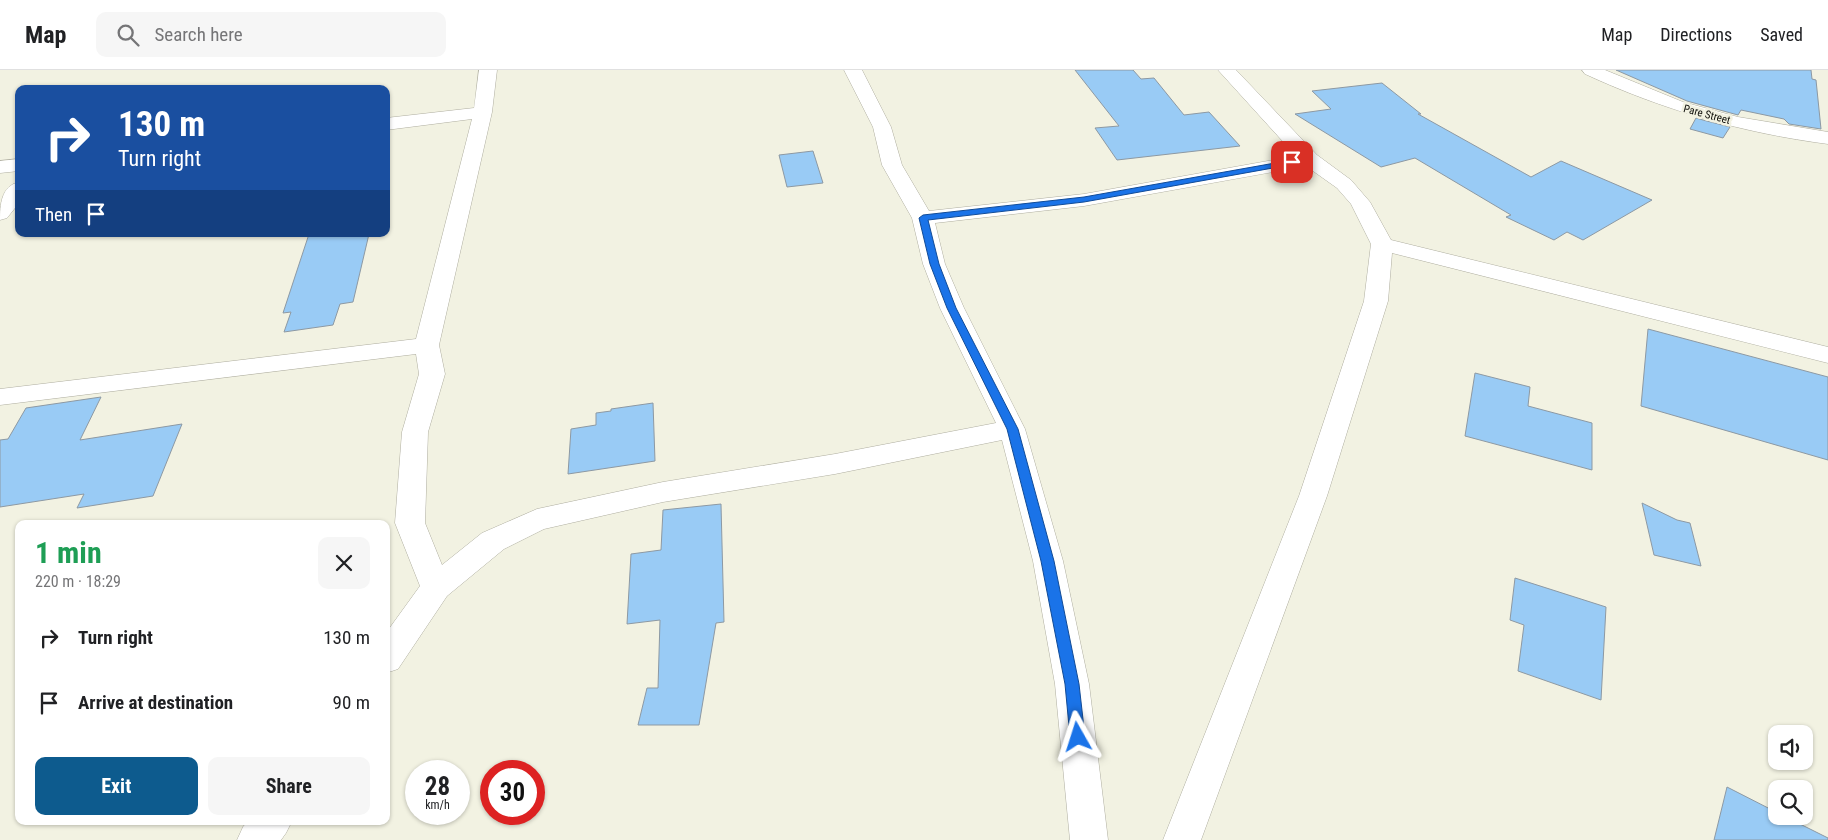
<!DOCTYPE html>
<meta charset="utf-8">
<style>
body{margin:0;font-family:"Roboto Condensed",sans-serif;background:#f6f6f6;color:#202124;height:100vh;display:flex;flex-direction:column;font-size:19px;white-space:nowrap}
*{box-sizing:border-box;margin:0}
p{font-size:16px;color:#757577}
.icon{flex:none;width:28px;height:28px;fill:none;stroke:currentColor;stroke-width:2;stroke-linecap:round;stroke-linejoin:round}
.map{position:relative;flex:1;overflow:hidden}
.drawer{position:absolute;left:15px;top:450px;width:375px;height:305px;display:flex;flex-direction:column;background:#fff;border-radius:10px;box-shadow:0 1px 4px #0004}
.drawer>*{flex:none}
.top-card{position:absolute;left:15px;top:15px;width:375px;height:152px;border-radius:10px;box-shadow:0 1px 4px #0004;background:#1a4fa0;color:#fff;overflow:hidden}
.fabs{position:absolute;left:1768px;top:655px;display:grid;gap:10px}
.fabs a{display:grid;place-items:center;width:45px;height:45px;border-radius:10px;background:#fff;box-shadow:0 1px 4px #0004;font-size:25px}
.speed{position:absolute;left:405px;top:690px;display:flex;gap:10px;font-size:25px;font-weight:700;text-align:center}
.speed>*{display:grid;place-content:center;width:65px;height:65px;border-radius:50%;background:#fff;box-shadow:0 1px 4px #0004;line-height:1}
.speed small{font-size:12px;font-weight:400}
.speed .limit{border:8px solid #d22;background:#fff;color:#111}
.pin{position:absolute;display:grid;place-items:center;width:42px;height:42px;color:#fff;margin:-21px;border-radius:10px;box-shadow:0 2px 8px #0006}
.me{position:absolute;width:55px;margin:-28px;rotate:354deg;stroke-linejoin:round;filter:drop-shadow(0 0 4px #0008)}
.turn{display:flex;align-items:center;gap:18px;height:105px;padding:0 20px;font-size:22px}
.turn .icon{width:65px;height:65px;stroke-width:2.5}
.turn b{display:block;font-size:35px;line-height:42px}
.then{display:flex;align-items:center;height:48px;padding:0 20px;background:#0003;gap:10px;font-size:19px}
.round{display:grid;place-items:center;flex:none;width:52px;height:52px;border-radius:10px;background:#f6f6f6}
.head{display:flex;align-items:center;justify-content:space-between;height:85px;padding:0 20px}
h1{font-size:30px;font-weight:700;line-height:38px;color:#1e9e55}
.primary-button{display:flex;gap:10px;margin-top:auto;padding:10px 20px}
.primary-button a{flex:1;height:58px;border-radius:10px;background:#0d5b8e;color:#fff;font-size:20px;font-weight:700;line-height:58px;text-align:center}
.primary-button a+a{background:#f6f6f6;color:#202124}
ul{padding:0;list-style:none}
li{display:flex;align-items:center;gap:15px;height:65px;padding:0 20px}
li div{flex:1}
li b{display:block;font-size:19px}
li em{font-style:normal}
header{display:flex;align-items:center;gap:30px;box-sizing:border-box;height:70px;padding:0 25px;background:#fff;border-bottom:1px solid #e0e0e0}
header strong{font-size:24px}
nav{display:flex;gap:28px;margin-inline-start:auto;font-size:18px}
.search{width:350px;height:45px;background:#f6f6f6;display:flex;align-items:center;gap:12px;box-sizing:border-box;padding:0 18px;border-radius:10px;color:#757577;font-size:19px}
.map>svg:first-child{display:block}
.building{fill:#99cbf5;stroke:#8d99a3}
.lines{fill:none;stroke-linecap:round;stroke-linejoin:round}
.minor-casing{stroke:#afaea0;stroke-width:1}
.minor{fill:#fff;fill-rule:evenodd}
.route{fill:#1a73e8;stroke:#114b97}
.labels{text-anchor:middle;stroke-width:5;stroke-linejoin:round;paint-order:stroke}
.far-street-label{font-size:11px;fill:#0c0c07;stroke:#f2f2e2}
</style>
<header>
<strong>Map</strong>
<div class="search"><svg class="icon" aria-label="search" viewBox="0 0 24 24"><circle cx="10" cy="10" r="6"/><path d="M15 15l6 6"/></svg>Search here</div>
<nav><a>Map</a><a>Directions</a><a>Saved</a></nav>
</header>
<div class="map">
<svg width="1828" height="770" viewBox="0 0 1828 770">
<rect width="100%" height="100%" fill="#f2f2e2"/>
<g class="building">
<path d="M1075,0H1133L1141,9L1154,8L1184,45L1209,42L1240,76L1117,90L1095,58L1119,56Z"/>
<path d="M1616,0H1811L1812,9L1816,10L1821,59L1789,54L1784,49L1741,40L1738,45L1687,31Z"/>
<path d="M1382,13L1421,44H1418L1531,107L1561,91L1652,130L1583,170L1567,162L1554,170L1506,147L1511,145L1415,88L1381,97L1295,44L1331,39L1312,21Z"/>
<path d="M1696,48L1703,50L1730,57L1723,68L1690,59Z"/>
<path d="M813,81L823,113L787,117L779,85Z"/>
<path d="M309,164H369L353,232L340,234L333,255L284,262L291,242L283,243Z"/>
<path d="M1648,259L1828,307V390L1641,336Z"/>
<path d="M1475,303L1530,317L1528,336L1592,353V400L1465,366Z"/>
<path d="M101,327L80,370L182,354L153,426L77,438L84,424L0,437V370L8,369L26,338Z"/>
<path d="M653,333L655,391L568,404L571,359L596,355V343L611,341V339Z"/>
<path d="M1642,433L1677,450L1690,453L1701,496L1654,485Z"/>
<path d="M721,434L724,552L716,553L699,655H638L647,618H658L660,550L627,554L631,484L661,480L663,440Z"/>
<path d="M1515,508L1606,537L1601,630L1518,601L1524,555L1510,550Z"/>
<path d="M1727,717L1776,742V746H1784L1828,768V770H1714Z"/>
</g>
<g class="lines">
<g class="minor-casing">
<g id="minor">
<path d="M479,0H497L492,42L439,275L445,304L428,362L425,453L442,495L482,463L537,439L663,412L835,384L996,353L940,238L923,194L912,148L882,95L873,57L844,0H862L891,57L902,95L929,141L1084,124L1296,86L1218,0H1236L1317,85L1351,110L1370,132L1391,170L1828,277V293L1392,183L1388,231L1327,426L1201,770H1163L1299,426L1364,231L1371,174L1351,134L1337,118L1306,96L1084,136L935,153L945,194L964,238L1025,359L1063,491L1089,614L1108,770H1070L1055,614L1033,491L1002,370L835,404L663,432L544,459L504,479L447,526L398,599L386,603V563L420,516L395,453L402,362L419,304L416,284L0,335V319L416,269L472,49L386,60V48L474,38Z"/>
<path d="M1582,0H1605L1683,32L1738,47L1828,62V74C1743,63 1663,40 1585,4Z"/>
<path d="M19,89V101L0,103V91Z"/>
<path d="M19,112V133L7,148L0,150C0,135 1,116 19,112Z"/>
<path d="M248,751H292L286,763L281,770H237L243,757Z"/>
</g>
</g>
<use href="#minor" class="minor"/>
</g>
<path class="route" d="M1292,90H1295V94L1084,132L928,150L939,194L956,238L1018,359L1054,491L1079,614L1085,667L1083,672L1078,674L1072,672L1070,667L1065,614L1041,491L1007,359L947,238L930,194L919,148L923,145L1084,127Z"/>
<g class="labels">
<g class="far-street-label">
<text transform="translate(1707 44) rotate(15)" y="4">Pare Street</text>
</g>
</g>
</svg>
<div class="fabs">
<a><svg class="icon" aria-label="sound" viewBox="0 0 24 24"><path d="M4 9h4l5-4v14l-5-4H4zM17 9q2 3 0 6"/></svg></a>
<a><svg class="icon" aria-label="search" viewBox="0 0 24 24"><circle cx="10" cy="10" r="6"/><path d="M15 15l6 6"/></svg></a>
</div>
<div class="speed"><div>28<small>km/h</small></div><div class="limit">30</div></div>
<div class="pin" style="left:1292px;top:92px;background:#d93025"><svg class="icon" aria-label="arrive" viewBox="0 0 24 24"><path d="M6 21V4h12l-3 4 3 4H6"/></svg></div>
<svg class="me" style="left:1078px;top:667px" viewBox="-20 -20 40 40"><path d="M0-17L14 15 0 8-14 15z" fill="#1a73e8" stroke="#fff" stroke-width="4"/></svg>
<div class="top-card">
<div class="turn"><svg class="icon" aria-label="right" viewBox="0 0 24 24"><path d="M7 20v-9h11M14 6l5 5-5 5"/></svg><div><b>130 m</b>Turn right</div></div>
<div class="then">Then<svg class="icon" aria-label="arrive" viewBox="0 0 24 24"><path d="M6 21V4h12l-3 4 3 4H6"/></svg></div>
</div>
<section class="drawer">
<div class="head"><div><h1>1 min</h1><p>220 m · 18:29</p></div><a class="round"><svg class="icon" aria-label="close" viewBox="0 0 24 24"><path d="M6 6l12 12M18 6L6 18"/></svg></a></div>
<ul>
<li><svg class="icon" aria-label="right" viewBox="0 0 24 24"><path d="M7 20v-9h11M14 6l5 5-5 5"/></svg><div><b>Turn right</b></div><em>130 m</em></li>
<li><svg class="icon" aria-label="arrive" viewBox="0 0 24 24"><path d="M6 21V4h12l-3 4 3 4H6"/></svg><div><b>Arrive at destination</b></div><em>90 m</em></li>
</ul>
<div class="primary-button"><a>Exit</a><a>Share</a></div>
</section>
</div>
